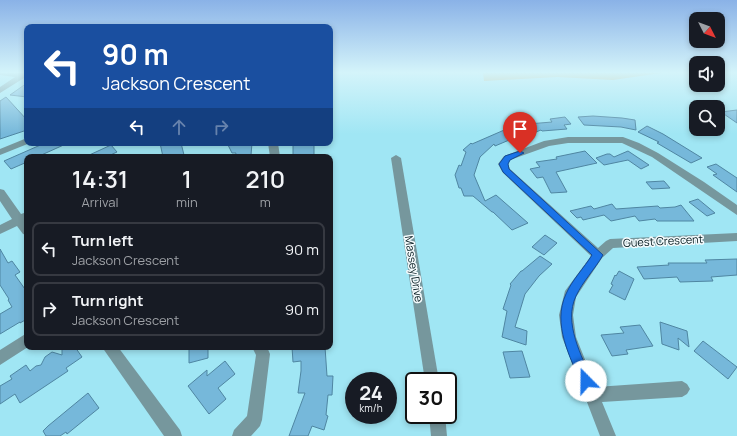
<!DOCTYPE html>
<style>
body{margin:0;font-family:Manrope,sans-serif;background:#242831;color:#f1f3f6;height:100vh;display:flex;flex-direction:column;font-size:15px;white-space:nowrap}
*{box-sizing:border-box;margin:0}
p{font-size:13px;color:#9ea1a6}
.icon{flex:none;width:22px;height:22px;fill:none;stroke:currentColor;stroke-width:2;stroke-linecap:round;stroke-linejoin:round}
.map{position:relative;flex:1;overflow:hidden}
.drawer{position:absolute;left:24px;top:154px;width:309px;height:196px;display:flex;flex-direction:column;background:#171b24;border-radius:8px;box-shadow:0 2px 6px #0003}
.drawer>*{flex:none}
.top-card{position:absolute;left:24px;top:24px;width:309px;height:122px;border-radius:8px;box-shadow:0 2px 6px #0003;background:#1a4fa0;color:#fff;overflow:hidden}
.needle{width:26px;rotate:132deg}
.tools{position:absolute;left:689px;top:12px;display:grid;gap:8px}
.tools a{display:grid;place-items:center;width:36px;height:36px;border-radius:8px;background:#171b24;box-shadow:0 2px 6px #0003;font-size:20px}
.speed{position:absolute;left:345px;top:372px;display:flex;gap:8px;font-size:20px;font-weight:700;text-align:center}
.speed>*{display:grid;place-content:center;width:52px;height:52px;border-radius:50%;background:#171b24;box-shadow:0 2px 6px #0003;line-height:1}
.speed small{font-size:10px;font-weight:400}
.speed .limit{border:2px solid #111;border-radius:6px;background:#fff;color:#111}
.pin{position:absolute;display:grid;place-items:center;width:34px;height:34px;color:#fff;margin:-41px -17px;border-radius:50% 50% 50% 0;rotate:-45deg;box-shadow:0 0 4px #0007}
.pin .icon{rotate:45deg}
.me{position:absolute;width:44px;margin:-22px;rotate:338deg;stroke-linejoin:round;filter:drop-shadow(0 0 3px #0008)}
.turn{display:flex;align-items:center;gap:14px;height:84px;padding:0 12px;font-size:18px}
.turn .icon{width:52px;height:52px;stroke-width:2.5}
.turn b{display:block;font-size:28px;line-height:34px}
.lanes{display:flex;align-items:center;height:38px;padding:0 12px;background:#0003;justify-content:center;gap:20px;direction:ltr}
.lanes .off{opacity:.35}
.eta{display:flex;justify-content:space-evenly;align-items:center;height:68px;text-align:center}
.eta b{font-size:24px;font-weight:600;line-height:28px}
ul{padding:0;list-style:none}
li{display:flex;align-items:center;gap:12px;height:54px;margin:0 8px 6px;padding:0 4px;border:2px solid #363941;border-radius:8px}
li div{flex:1}
li b{display:block;font-size:15px}
li em{font-style:normal}
.map>svg:first-child{display:block}
.green{fill:#c1ad72}
.building{fill:#76b8da;stroke:#4f86a2}
.lines{fill:none;stroke-linecap:round;stroke-linejoin:round}
.minor{fill:#76979d;fill-rule:evenodd}
.route{fill:#1a73e8;stroke:#114b97}
.labels{text-anchor:middle;stroke-width:3;stroke-linejoin:round;paint-order:stroke}
.street-label{font-size:11px;fill:#00171c;stroke:#f5fbfd}
</style>
<div class="map">
<svg width="737" height="436" viewBox="0 0 737 436">
<rect width="100%" height="100%" fill="#a0e6f4"/>
<path class="green" d="M483,73H661L613,80L557,77L484,81Z"/>
<g class="building">
<path d="M27,83V97L10,95Z"/>
<path d="M6,97L27,120V130L0,139V101Z"/>
<path d="M737,110V123L721,112Z"/>
<path d="M593,116L622,118L635,120L636,130L621,127L584,125L578,117Z"/>
<path d="M565,117L571,124L564,125L567,129L542,131L541,130L523,137L521,135L495,146L494,144L480,157L474,175L485,201L496,195L528,223L512,230L493,212H492L473,196H464L461,188H459L455,175L459,165L461,166L466,152L463,150L471,143L472,144L525,121L528,124L552,122L550,119Z"/>
<path d="M647,126L663,134L702,158L691,163L657,143L659,142L638,132Z"/>
<path d="M45,143H68L37,157H27V162L11,169L4,161Z"/>
<path d="M160,143H181L184,155L175,157H163Z"/>
<path d="M227,143H252L251,155L235,157L236,153H232Z"/>
<path d="M293,143H314V157L293,156Z"/>
<path d="M111,145L117,152L106,157H85Z"/>
<path d="M585,151L597,163L556,172L567,192L551,193L543,177L537,178L530,169L540,167L536,162L557,159L556,157Z"/>
<path d="M628,151L649,165L641,169L628,160L604,165L596,158L607,154H610L614,157Z"/>
<path d="M716,164L737,178V192L713,175L717,174L707,167Z"/>
<path d="M664,181L670,188L652,189L646,182Z"/>
<path d="M698,199L715,213L707,216L689,202Z"/>
<path d="M612,204L616,209L658,206L660,208L675,207L681,205L694,221H657L655,219L639,221L635,216L611,221L604,215L583,220L581,217L577,218L570,211L591,206L594,209Z"/>
<path d="M545,235L557,243L544,255L532,247Z"/>
<path d="M0,249L8,263L12,261L20,272L15,275L27,292V319L20,323V322L0,334V314L12,307L8,300L9,299L0,285Z"/>
<path d="M540,256L552,264L539,276L525,294L515,327L527,331L526,345L502,337L507,311L503,309L511,285L510,284L521,271H522Z"/>
<path d="M737,259V275L711,277L713,281L680,282L677,277L644,279L637,267L669,265L668,263H707L705,260Z"/>
<path d="M619,271L634,279L625,300L609,292L613,285L611,284L615,275L616,276Z"/>
<path d="M660,322L687,331L689,347L678,338L679,350L662,344Z"/>
<path d="M640,325L653,346L626,350L628,354L612,356L601,335L624,333L620,327Z"/>
<path d="M703,341L737,367L728,379L694,351Z"/>
<path d="M62,347H75L82,357L66,368L68,371L20,403L15,394L0,404V386L12,379L10,376L26,365L30,371L36,366L41,365L45,357L52,352L62,355Z"/>
<path d="M189,347H208V358L189,363Z"/>
<path d="M292,347H325L327,376H333L332,395H328L326,415L328,416L324,430L312,426L308,436H289L305,393H298L301,371V361L293,362Z"/>
<path d="M522,351L530,377L510,378L503,352Z"/>
<path d="M225,361L235,374L218,388L226,399L209,414L188,386L207,370V376Z"/>
<path d="M88,393L99,408L67,434L66,432L60,436H46L43,431L48,426Z"/>
</g>
<g class="lines">
<g class="minor">
<path d="M0,73H23L27,74V78H24L0,93V87L15,77L0,75Z"/>
<path d="M568,137H623L639,143L658,153L704,182L737,205V215L652,157L622,143H568L549,146L510,160L508,164L510,169L598,248L606,241L610,239L737,233V241L613,248L602,258L576,297L573,315L576,337L596,387L682,381L687,384L690,389L687,394L682,397L602,402L616,436H600L562,337L559,315L565,291L591,256L503,173L498,164L504,156L544,141Z"/>
<path d="M27,138V143H30L0,155V149Z"/>
<path d="M268,143H278L280,157H270Z"/>
<path d="M396,155L401,158L439,381H425L391,158Z"/>
<path d="M0,189L4,190L21,214L27,212V235L23,234L17,226L0,234V225L12,219L0,201Z"/>
<path d="M27,333V347H28L0,365V350Z"/>
<path d="M102,347H118L180,430L182,436H164Z"/>
<path d="M252,347H267L270,354L262,420L260,426L251,436H232L234,430L247,416L256,355Z"/>
<path d="M429,415H445L447,436H431Z"/>
</g>
</g>
<linearGradient id="sky" x2="0" y2="1"><stop stop-color="#8ab2e7"/><stop offset="0.54" stop-color="#d4f4fa"/><stop offset="1" stop-color="#d4f4fa" stop-opacity="0"/></linearGradient>
<rect width="737" height="134" fill="url(#sky)"/>
<path class="route" d="M520,151L524,153L510,160L508,164L509,169L603,255C595,269 583,281 576,296C563,323 582,356 592,381L590,385L586,387L582,385C570,357 552,324 566,294C572,280 584,268 592,255L503,172L499,164L505,156Z"/>
<g class="labels">
<g class="street-label">
<text transform="translate(663 241) rotate(-3)" y="4">Guest Crescent</text>
<text transform="translate(414 269) rotate(81)" y="4">Massey Drive</text>
</g>
</g>
</svg>
<div class="tools">
<a><svg class="needle" viewBox="-14 -14 28 28"><path d="M0-13l5 13h-10z" fill="#e53935"/><path d="M0 13l5-13h-10z" fill="#9ea1a6"/></svg></a>
<a><svg class="icon" aria-label="sound" viewBox="0 0 24 24"><path d="M4 9h4l5-4v14l-5-4H4zM17 9q2 3 0 6"/></svg></a>
<a><svg class="icon" aria-label="search" viewBox="0 0 24 24"><circle cx="10" cy="10" r="6"/><path d="M15 15l6 6"/></svg></a>
</div>
<div class="speed"><div>24<small>km/h</small></div><div class="limit">30</div></div>
<div class="pin" style="left:520px;top:153px;background:#d93025"><svg class="icon" aria-label="arrive" viewBox="0 0 24 24"><path d="M6 21V4h12l-3 4 3 4H6"/></svg></div>
<svg class="me" style="left:586px;top:381px" viewBox="-20 -20 40 40"><circle r="19" fill="#fff"/><path d="M0-13L10 11 0 6-10 11z" fill="#1a73e8"/></svg>
<div class="top-card">
<div class="turn"><svg class="icon" aria-label="left" viewBox="0 0 24 24"><path d="M17 20v-9H6M10 6l-5 5 5 5"/></svg><div><b>90 m</b>Jackson Crescent</div></div>
<div class="lanes"><svg class="icon" aria-label="left" viewBox="0 0 24 24"><path d="M17 20v-9H6M10 6l-5 5 5 5"/></svg><svg class="icon off" aria-label="ahead" viewBox="0 0 24 24"><path d="M12 20V5M6 11l6-6 6 6"/></svg><svg class="icon off" aria-label="right" viewBox="0 0 24 24"><path d="M7 20v-9h11M14 6l5 5-5 5"/></svg></div>
</div>
<section class="drawer">
<div class="eta">
<div><b>14:31</b><p>Arrival</p></div>
<div><b>1</b><p>min</p></div>
<div><b>210</b><p>m</p></div>
</div>
<ul>
<li><svg class="icon" aria-label="left" viewBox="0 0 24 24"><path d="M17 20v-9H6M10 6l-5 5 5 5"/></svg><div><b>Turn left</b><p>Jackson Crescent</p></div><em>90 m</em></li>
<li><svg class="icon" aria-label="right" viewBox="0 0 24 24"><path d="M7 20v-9h11M14 6l5 5-5 5"/></svg><div><b>Turn right</b><p>Jackson Crescent</p></div><em>90 m</em></li>
</ul>
</section>
</div>
